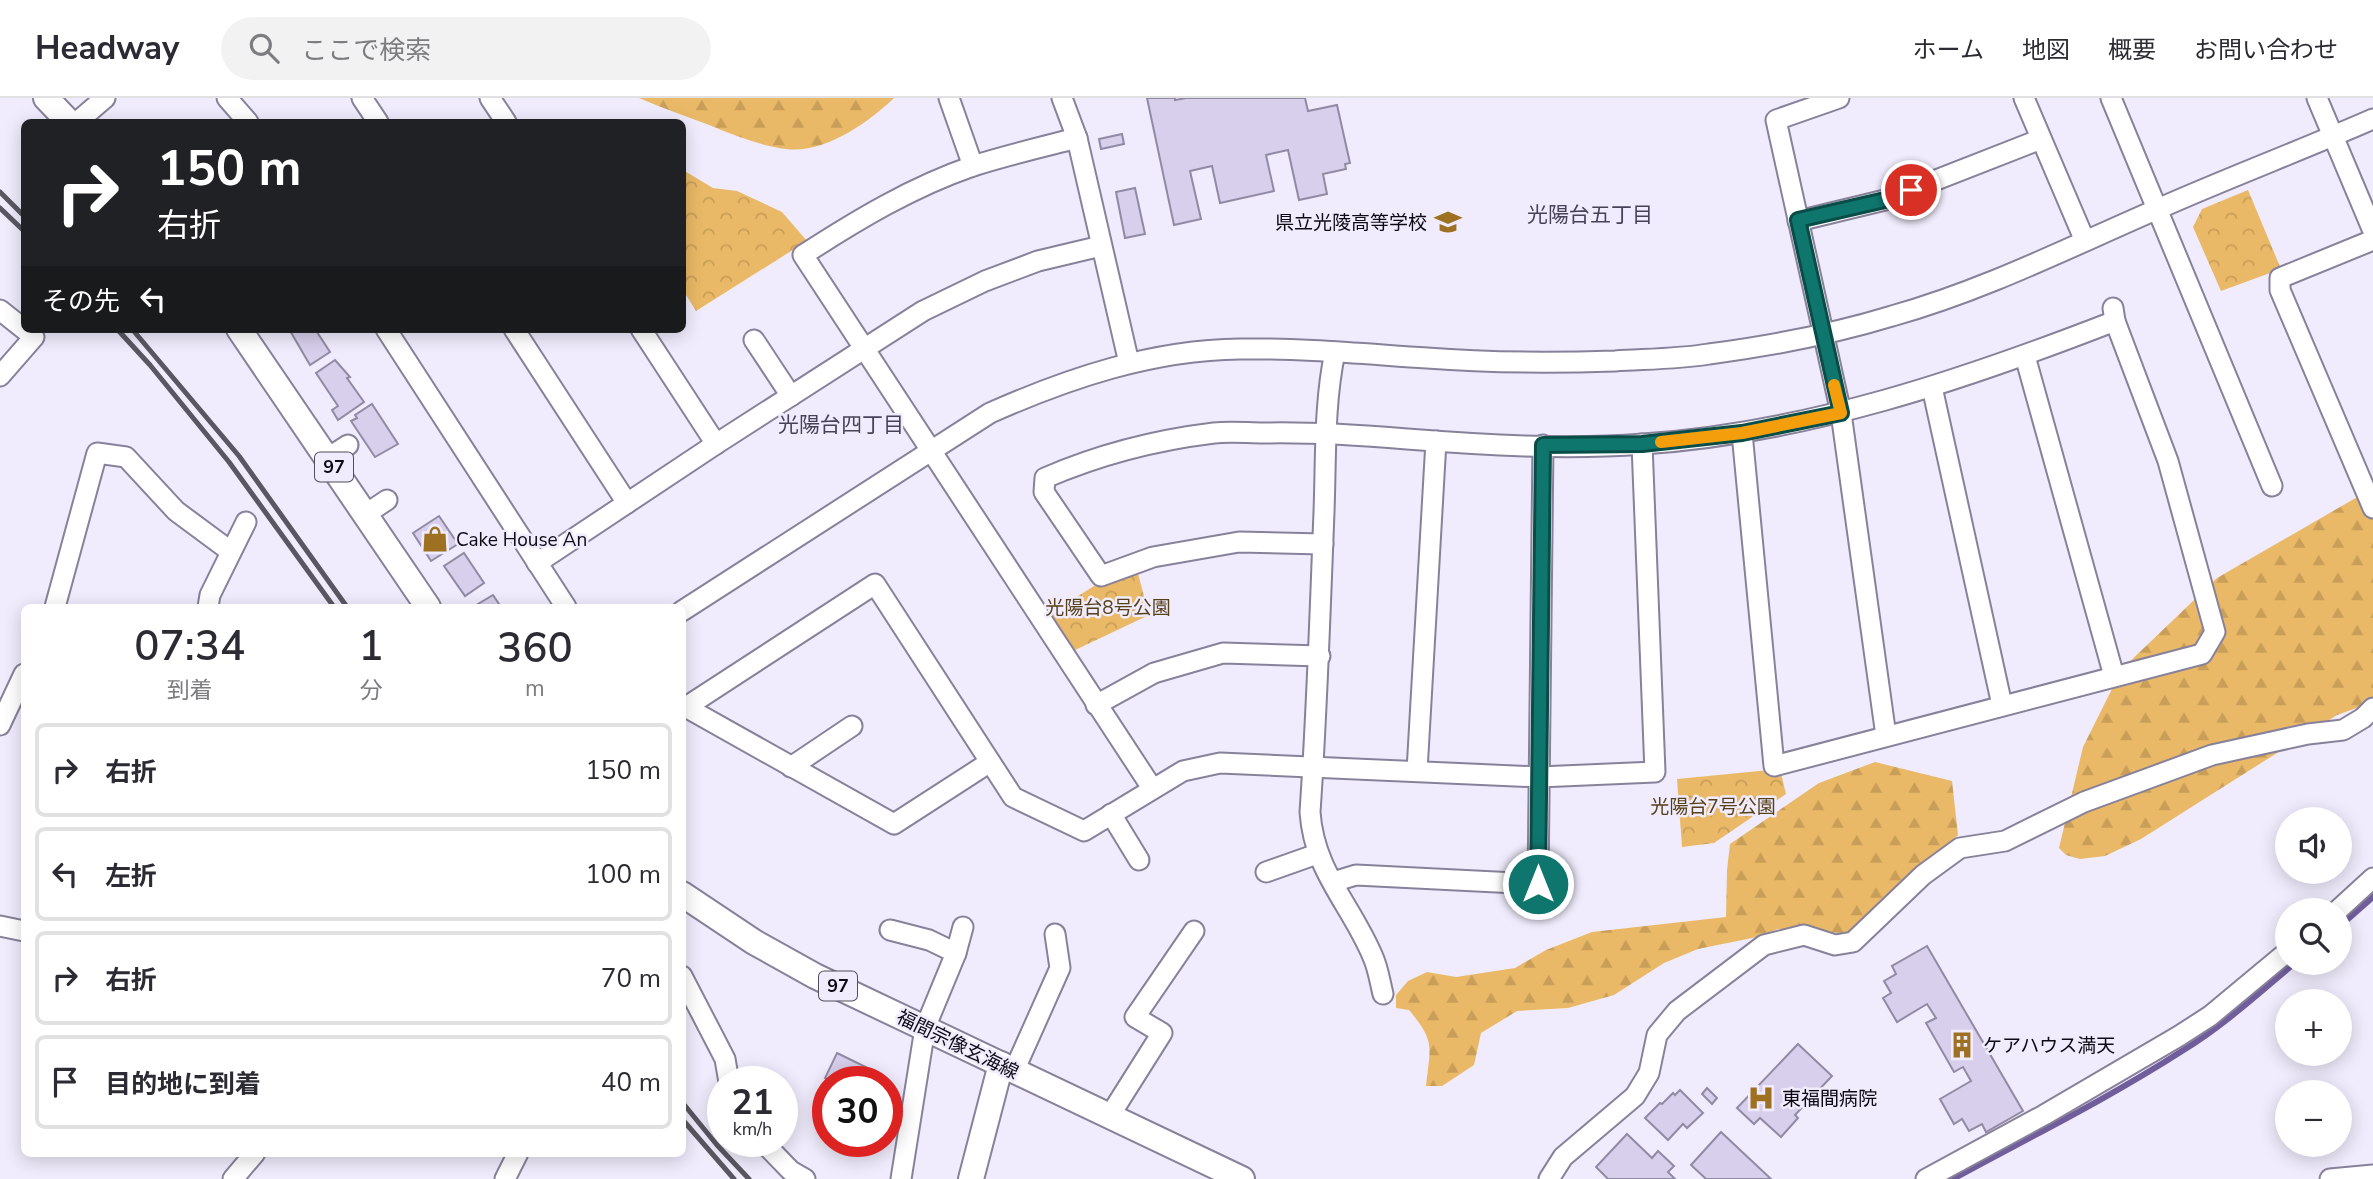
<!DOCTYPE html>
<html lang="ja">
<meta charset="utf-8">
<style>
body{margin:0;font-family:"Nunito Sans","Noto Sans JP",sans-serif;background:#f2f2f3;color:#2b2b33;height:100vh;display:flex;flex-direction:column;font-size:26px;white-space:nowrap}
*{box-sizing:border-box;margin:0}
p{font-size:23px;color:#7c7c81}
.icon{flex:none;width:38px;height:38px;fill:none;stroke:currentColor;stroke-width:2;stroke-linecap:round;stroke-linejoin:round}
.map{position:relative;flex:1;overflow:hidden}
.sheet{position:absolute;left:21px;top:506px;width:665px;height:553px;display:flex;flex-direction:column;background:#fff;border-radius:10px;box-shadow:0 4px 18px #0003}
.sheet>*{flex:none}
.guide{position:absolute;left:21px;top:21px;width:665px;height:214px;border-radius:10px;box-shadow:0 4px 18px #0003;background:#202124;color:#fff;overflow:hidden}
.buttons{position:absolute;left:2275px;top:709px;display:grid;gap:14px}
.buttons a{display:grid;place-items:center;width:77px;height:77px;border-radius:50%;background:#fff;box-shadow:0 4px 18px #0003;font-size:35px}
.speed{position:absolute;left:707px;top:968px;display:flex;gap:14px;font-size:35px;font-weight:700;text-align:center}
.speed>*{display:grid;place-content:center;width:91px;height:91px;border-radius:50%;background:#fff;box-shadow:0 4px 18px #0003;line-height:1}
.speed small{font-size:18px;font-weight:400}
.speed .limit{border:10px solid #d22;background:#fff;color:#111}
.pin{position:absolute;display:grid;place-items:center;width:60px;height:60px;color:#fff;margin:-30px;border:4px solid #fff;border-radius:50%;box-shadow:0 2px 7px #0007}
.me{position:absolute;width:77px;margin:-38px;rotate:0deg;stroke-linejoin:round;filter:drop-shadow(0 0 5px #0008)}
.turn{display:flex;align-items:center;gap:24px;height:147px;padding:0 21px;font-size:32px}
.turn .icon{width:91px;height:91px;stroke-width:2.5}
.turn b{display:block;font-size:49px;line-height:60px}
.then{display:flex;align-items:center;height:66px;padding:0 21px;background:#0003;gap:14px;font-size:26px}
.eta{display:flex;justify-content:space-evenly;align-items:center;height:119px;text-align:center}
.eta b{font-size:42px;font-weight:600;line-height:49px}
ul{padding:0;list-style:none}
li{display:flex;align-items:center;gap:21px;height:94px;margin:0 14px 10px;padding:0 7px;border:4px solid #e1e1e2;border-radius:10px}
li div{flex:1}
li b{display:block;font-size:26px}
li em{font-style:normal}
header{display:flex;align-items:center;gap:42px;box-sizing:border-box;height:98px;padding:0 35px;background:#fff;border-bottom:2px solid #e1e1e2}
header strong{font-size:33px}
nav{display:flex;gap:38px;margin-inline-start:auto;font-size:24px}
.search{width:490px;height:63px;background:#f2f2f3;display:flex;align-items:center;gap:18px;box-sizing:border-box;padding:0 24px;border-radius:38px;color:#7c7c81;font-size:26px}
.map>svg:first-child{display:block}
.forest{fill:url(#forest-firs)}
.park{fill:url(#park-crowns)}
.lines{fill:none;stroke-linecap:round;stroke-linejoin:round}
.stream{stroke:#705d9b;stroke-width:6}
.building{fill:#d7cfeb;stroke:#918aa4;stroke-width:2}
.minor-casing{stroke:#88819a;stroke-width:23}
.major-casing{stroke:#88819a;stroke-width:28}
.minor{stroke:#fff;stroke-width:19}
.major{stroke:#fff;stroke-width:24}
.rail{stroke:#5a5762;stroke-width:5}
.route-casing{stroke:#0a4d48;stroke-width:18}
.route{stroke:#0f766e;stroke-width:12}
.slow{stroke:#f59e0b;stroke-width:12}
.labels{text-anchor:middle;stroke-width:5;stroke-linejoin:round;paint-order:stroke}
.shield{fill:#f0ecfd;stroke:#514e59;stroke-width:2}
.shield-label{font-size:18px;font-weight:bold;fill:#0d0a13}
.poi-label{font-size:19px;fill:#0d0a13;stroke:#f0ecfd;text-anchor:start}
.park-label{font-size:19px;fill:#564019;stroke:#f0ecfd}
.street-label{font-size:19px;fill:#0d0a13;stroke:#f0ecfd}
.neighbourhood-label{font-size:21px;fill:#484258;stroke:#f0ecfd}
</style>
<header>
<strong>Headway</strong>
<div class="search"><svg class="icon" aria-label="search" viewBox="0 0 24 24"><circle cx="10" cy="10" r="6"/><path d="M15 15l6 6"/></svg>ここで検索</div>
<nav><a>ホーム</a><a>地図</a><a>概要</a><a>お問い合わせ</a></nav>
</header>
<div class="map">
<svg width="2373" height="1081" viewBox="0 0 2373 1081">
<defs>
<pattern id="forest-firs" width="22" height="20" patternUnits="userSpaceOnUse" patternTransform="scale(1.75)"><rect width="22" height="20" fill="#eab967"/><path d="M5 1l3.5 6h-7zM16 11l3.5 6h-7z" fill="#c89e58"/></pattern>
<pattern id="park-crowns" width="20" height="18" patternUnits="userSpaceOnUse" patternTransform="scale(1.75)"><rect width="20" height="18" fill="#eab967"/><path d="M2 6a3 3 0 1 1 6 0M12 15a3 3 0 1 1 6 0" fill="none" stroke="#c89e58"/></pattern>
</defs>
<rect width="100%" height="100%" fill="#f0ecfd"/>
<g class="forest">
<path d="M639,0H894C868,25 824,56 786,51C760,48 734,37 709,27C686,18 662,10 639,0Z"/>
<path d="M2373,390V604L2337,617L2141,741L2105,758L2080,761L2066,757L2059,750L2083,649L2122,571L2217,480Z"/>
<path d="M1875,664L1952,683L1958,737L1856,836L1778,831L1757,839L1698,851L1664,865L1614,897L1568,910L1517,913L1481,935L1474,967L1442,988H1426C1430,949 1436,944 1409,912L1396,910V897L1408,883L1427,874L1456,879L1515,870L1546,852L1592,834L1726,819L1727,772L1730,746L1819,685Z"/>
</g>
<g class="park">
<path d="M683,72L713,90L737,93L782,114L807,143L696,213L683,192Z"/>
<path d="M2248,92L2281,171L2221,193L2193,129L2202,111Z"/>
<path d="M1137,472L1149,517L1071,554L1047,518L1097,486Z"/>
<path d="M1780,671L1786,696L1714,745L1682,749L1677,681Z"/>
</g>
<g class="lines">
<g class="stream">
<path d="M2340,828L2373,799"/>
<path d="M1953,1081C2030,1039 2109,1000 2182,953C2223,928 2259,895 2296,864"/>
</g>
</g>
<g class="building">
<path d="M1147,0H1175V2L1186,0H1305L1308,13L1337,7L1350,65L1345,66L1346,71L1323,76L1327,96L1299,102L1288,52L1266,57L1274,93L1220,105L1212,68L1190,73L1201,121L1174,127Z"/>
<path d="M1122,36L1124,46L1101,51L1099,41Z"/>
<path d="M1135,90L1145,136L1125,140L1116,94Z"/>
<path d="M289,231H315L330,254L310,267Z"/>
<path d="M335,262L350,279L347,280L364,304L338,322L332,312L338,308L316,275Z"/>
<path d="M372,306L398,346L375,359L351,323L357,320L355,317Z"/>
<path d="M439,418L458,446L431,463L413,435Z"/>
<path d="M464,455L484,485L465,498L444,468Z"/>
<path d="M493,497L501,509H473Z"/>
<path d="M1927,848L2023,1013L1986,1034L1982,1026L1969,1033L1962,1021L1954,1026L1940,1001L1971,983L1963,969L1954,974L1926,925L1936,920L1927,906L1897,924L1883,900L1891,895L1884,883L1896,876L1892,868Z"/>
<path d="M1798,946L1832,978L1795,1017L1798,1020L1781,1039L1760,1020L1754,1026L1737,1010Z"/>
<path d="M837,955L878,975L874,984H832L825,980Z"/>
<path d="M1707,990L1717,1000L1712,1006L1702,996Z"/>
<path d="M1680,992L1703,1015L1687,1030L1683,1026L1668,1042L1645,1020L1660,1005L1662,1006L1673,995L1675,997Z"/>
<path d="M1721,1034L1771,1081H1706L1691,1067Z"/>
<path d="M1627,1036L1652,1060L1658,1053L1674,1068L1668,1074L1675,1081H1608L1596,1069Z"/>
</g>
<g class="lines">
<g class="minor-casing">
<g id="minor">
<path d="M227,0L248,24"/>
<path d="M362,0L378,24"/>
<path d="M490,0L506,24"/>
<path d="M949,0L973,68"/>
<path d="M1062,0L1077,40L1129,265"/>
<path d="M1839,0L1776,22L1841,315L1886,638"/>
<path d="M2024,0L2085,143"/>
<path d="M2111,0L2272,388"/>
<path d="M2317,0L2373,133"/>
<path d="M77,24L105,0"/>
<path d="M1077,40C1042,49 1007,57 973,68C912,89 857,122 803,157L1152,690"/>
<path d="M1798,123L1885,102L2041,41"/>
<path d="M2373,142L2280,180V192L2373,410"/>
<path d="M0,212L34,239L0,278"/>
<path d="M386,231L566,509"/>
<path d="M514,231L627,405"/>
<path d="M641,231L716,346"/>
<path d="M754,242L791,298"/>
<path d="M1335,254C1324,305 1326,361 1324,414C1320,514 1317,614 1310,714C1314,774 1351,806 1373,859C1378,870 1380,884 1383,896"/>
<path d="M2025,258L2114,578"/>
<path d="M1932,289L2002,607"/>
<path d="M1742,335L1774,668L2202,556L2215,534L2168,363L2115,223L2113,210"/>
<path d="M328,360L348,347"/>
<path d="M366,416L387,402"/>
<path d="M1323,446L1239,444L1153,459L1101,478L1044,394L1045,380C1098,357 1156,342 1214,335C1230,333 1248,335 1264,335C1312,334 1359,337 1407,341C1484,347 1565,352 1643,346C1807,335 1963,282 2115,223"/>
<path d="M537,465L716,346L923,213L985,183L1038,163L1101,148"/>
<path d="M55,509L97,355L126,359L176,413L230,453"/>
<path d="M208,509L210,497L246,424"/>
<path d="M682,513L990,315C1069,280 1152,252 1240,251C1303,250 1365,256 1427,260C1490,265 1553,265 1615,263C1646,261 1678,261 1709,256C1770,248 1833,236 1892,218C1985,192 2072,148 2160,110C2230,79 2302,52 2373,21"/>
<path d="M682,607L894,726L990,664"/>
<path d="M1096,607L1154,575L1223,555L1320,558"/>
<path d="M686,609L875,486L1013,699L1084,733L1183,673L1220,665L1539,679L1655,674L1642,346"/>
<path d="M0,627L24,576"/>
<path d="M791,669L852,628"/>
<path d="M1417,673L1436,343"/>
<path d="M1111,716L1139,762"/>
<path d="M1266,774L1317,756"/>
<path d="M1333,784L1356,777L1538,786L1543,347"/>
<path d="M2338,812L2373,780"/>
<path d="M0,828L24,833"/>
<path d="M890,832L929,842L956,855"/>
<path d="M682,878L725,961L729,984"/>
<path d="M1014,973L1060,870L1055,836"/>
<path d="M1109,1019L1162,935L1135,919L1194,833"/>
<path d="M762,1043L791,1073L805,1081"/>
<path d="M233,1081L255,1055"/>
<path d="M505,1081L518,1055"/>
<path d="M901,1081L925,930L956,855L963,829"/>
<path d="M1549,1081L1563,1059L1635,998L1649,975L1657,937L1677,913L1764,847L1804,837L1835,847L1853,844L1923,777L1960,750L2005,743L2084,704L2212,657L2308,636L2343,632L2363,620L2373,610"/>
<path d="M1926,1081L2044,1017L2179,938L2210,918L2287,854"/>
<path d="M2330,1081L2373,1077"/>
</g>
</g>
<g class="major-casing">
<g id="major">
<path d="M46,0L69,24"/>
<path d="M239,231L428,509"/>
<path d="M682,796L754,844L815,878L1242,1081"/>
<path d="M971,1081L1001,966"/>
</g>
</g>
<use href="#minor" class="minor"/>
<use href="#major" class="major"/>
<g class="rail">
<path d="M0,94L24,118"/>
<path d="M0,110L24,133"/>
<path d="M117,231L150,267L229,364L334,509"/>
<path d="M132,231L239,358L347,509"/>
<path d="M682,1004L717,1047L749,1081"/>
<path d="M682,1021L734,1081"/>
</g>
</g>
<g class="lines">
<g class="route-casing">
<path id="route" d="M1538,786L1543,347L1642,346L1742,335L1841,315L1798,122L1885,102L1911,92"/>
</g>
<use href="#route" class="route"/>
<path class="slow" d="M1661,344L1742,335L1841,315L1834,287"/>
</g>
<defs>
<g id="school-bare" transform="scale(2.1)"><path d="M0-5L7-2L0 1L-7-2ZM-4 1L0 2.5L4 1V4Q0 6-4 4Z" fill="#9d7121" stroke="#f0ecfd" stroke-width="2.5" paint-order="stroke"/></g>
<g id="shop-bare" transform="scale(2.1)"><path d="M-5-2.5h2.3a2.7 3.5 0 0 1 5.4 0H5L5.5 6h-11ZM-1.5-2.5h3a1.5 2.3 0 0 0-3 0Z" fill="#9d7121" stroke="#f0ecfd" stroke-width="2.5" paint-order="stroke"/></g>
<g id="building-bare" transform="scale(2.1)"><path d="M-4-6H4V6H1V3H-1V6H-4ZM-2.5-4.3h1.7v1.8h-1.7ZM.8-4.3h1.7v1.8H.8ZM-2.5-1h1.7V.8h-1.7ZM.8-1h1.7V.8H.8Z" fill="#9d7121" stroke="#f0ecfd" stroke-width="2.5" paint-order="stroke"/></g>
<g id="hospital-bare" transform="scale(2.1)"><path d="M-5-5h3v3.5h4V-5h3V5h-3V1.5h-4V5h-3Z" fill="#9d7121" stroke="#f0ecfd" stroke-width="2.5" paint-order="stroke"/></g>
</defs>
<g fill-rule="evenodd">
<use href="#school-bare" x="1448" y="124"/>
<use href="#shop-bare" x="435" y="441"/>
<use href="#building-bare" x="1962" y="947"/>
<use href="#hospital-bare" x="1761" y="1000"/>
</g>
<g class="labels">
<g class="shield">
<rect x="315" y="354.5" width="38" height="29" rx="5"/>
<rect x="819" y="873.5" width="38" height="29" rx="5"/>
</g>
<g class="shield-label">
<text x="334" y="375">97</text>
<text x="838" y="894">97</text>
</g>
<g class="poi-label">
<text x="1427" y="131" text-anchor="end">県立光陵高等学校</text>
<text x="456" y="448">Cake House An</text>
<text x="1983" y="954">ケアハウス満天</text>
<text x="1782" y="1007">東福間病院</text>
</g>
<g class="park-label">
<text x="1108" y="516">光陽台8号公園</text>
<text x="1713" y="715">光陽台7号公園</text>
</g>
<g class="street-label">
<text transform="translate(958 946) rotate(26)" y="7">福間宗像玄海線</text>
</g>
<g class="neighbourhood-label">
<text x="1590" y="124">光陽台五丁目</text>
<text x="841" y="334">光陽台四丁目</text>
</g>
</g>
</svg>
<div class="buttons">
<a><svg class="icon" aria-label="sound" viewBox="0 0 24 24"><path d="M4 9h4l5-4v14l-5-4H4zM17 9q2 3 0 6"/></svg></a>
<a><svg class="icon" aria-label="search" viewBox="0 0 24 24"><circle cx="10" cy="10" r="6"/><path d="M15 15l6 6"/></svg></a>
<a>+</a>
<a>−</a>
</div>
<div class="speed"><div>21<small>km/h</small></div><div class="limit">30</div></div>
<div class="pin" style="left:1911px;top:92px;background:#d93025"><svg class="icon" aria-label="arrive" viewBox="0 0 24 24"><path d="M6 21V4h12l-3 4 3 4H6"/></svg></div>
<svg class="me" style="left:1538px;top:786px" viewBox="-20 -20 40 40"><circle r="17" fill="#0f766e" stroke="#fff" stroke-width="3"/><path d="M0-11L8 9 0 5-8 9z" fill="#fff"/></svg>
<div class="guide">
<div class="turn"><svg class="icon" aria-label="right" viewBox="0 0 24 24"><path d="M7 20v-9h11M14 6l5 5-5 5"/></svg><div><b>150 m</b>右折</div></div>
<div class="then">その先<svg class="icon" aria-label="left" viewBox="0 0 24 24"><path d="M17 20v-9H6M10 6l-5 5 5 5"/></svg></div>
</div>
<section class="sheet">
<div class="eta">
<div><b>07:34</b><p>到着</p></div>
<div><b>1</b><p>分</p></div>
<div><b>360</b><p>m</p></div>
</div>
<ul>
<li><svg class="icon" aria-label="right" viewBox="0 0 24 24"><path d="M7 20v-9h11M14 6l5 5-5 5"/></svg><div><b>右折</b></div><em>150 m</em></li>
<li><svg class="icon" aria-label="left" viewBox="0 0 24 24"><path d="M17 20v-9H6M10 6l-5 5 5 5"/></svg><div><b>左折</b></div><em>100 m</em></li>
<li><svg class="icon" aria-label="right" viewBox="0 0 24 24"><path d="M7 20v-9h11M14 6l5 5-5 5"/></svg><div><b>右折</b></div><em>70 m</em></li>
<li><svg class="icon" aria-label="arrive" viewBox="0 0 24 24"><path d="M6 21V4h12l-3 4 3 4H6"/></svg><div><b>目的地に到着</b></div><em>40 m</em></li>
</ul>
</section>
</div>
